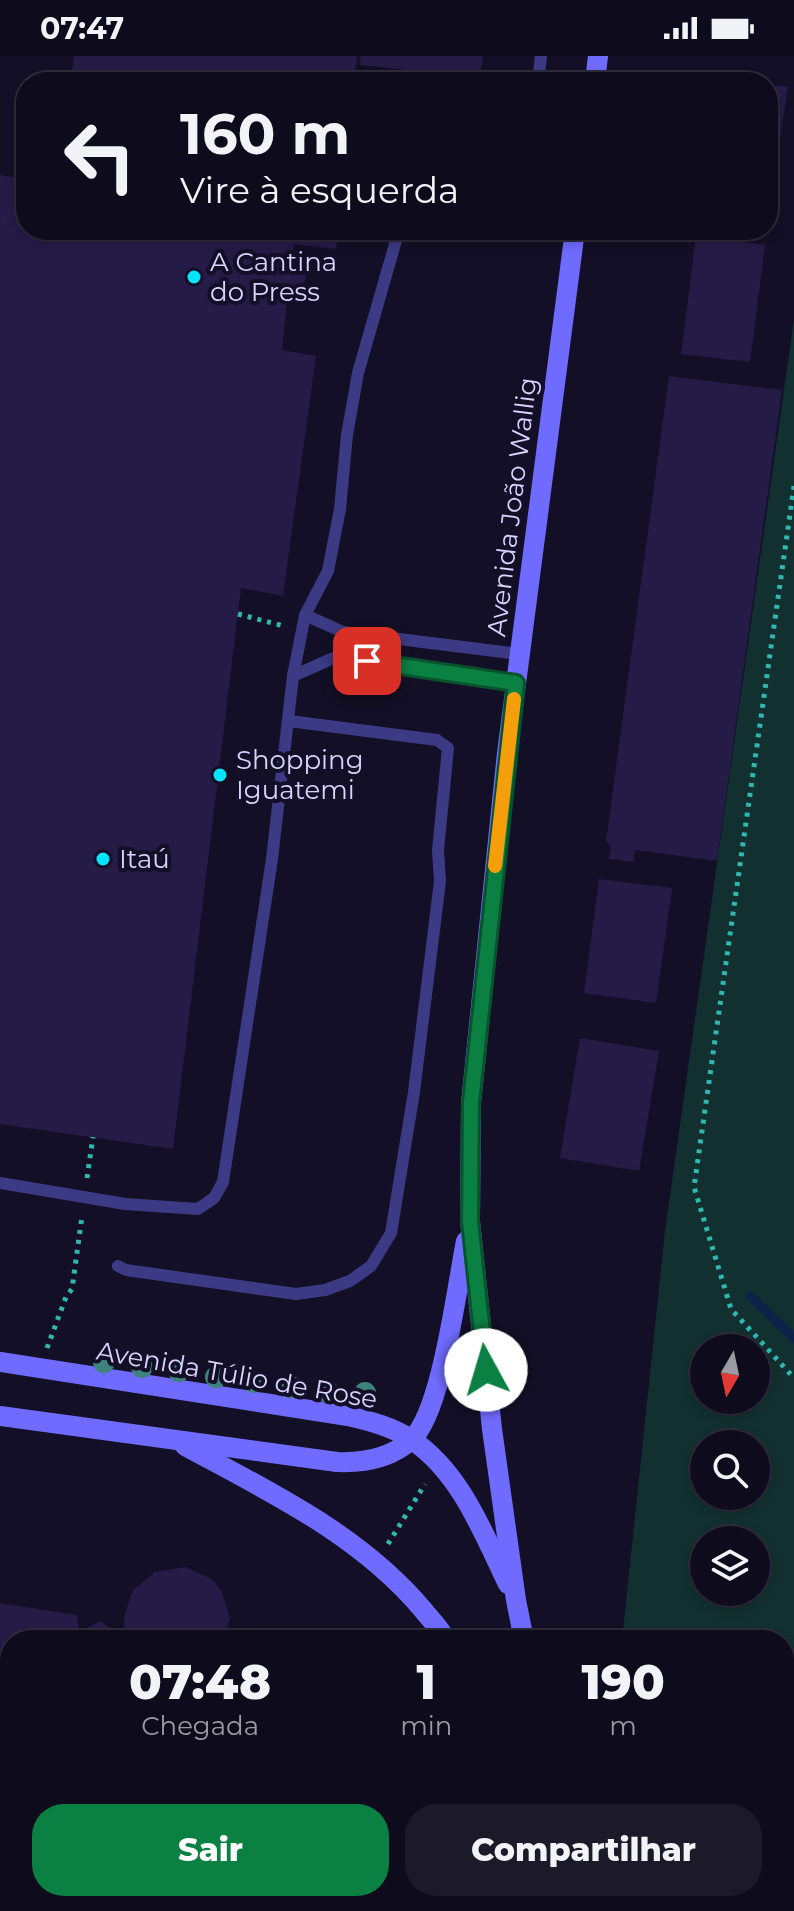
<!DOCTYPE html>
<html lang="pt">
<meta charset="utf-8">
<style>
body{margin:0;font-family:Montserrat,sans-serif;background:#1c1929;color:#f1f3f6;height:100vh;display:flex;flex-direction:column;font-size:30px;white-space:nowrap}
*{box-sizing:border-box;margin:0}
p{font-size:26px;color:#9b9ba3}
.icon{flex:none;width:44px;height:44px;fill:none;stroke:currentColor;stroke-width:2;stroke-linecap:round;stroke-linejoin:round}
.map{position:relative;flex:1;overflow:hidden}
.panel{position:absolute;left:0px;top:1574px;width:794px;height:282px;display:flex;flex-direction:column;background:#0e0b1c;border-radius:32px 32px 0 0;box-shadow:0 4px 12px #0003,0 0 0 2px #2e2b3b}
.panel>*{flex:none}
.hud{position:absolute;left:16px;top:16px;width:762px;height:168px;border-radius:32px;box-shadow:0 4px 12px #0003,0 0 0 2px #2e2b3b;background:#0e0b1c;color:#f1f3f6;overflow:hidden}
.needle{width:52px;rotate:189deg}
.tools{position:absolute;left:690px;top:1278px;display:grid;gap:16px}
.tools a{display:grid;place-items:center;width:80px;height:80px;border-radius:50%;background:#0e0b1c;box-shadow:0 4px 12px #0003,0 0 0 2px #2e2b3b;font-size:40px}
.pin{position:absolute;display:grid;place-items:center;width:68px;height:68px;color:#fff;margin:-34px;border-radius:16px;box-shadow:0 4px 12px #0006}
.me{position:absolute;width:88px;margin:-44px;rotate:354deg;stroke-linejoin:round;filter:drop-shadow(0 0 6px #0008)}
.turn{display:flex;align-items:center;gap:28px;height:168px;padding:0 32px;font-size:36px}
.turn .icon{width:104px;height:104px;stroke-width:2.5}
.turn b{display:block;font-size:56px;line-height:68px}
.eta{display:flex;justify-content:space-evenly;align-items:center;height:136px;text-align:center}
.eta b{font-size:48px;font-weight:800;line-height:56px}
.cta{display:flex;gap:16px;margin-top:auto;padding:16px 32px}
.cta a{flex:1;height:92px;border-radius:32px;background:#0b8043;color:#fff;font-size:32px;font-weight:800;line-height:92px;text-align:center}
.cta a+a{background:#1c1929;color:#f1f3f6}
.status{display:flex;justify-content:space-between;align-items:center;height:56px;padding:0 40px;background:#0e0b1c;direction:ltr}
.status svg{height:22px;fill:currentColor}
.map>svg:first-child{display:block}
.green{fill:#12302f;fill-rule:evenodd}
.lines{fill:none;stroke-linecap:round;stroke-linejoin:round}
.stream{stroke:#0c2248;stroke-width:9}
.building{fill:#241b47}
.path{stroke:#2fb8b0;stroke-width:5;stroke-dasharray:4 6;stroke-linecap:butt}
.service{stroke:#3d3a85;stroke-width:12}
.secondary{stroke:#6f6bff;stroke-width:20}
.tree{fill:#3d827b}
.route-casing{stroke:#07532c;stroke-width:20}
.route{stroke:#0b8043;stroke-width:14}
.slow{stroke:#f59e0b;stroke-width:14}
.poi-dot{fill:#00e5ff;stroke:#130f26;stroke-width:3}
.labels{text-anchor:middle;stroke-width:8;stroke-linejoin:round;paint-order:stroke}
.poi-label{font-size:26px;fill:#d9d4ff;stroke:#130f26;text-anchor:start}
.street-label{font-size:26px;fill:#d9d4ff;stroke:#130f26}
</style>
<div class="status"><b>07:47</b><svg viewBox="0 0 49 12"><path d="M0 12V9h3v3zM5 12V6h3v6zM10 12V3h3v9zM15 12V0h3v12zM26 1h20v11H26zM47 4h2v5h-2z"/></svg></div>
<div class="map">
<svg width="794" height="1855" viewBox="0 0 794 1855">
<rect width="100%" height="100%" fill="#130f26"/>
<path class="green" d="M794,263V1855H612L611,1846H784V1584H622L665,1175ZM704,1292H756V1344H704ZM756,1388V1440H704V1388ZM756,1484V1536H704V1484Z"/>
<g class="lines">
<path class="stream" d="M750,1240L794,1282"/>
</g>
<g class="building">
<path d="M74,0H357L354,26H71Z"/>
<path d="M361,0H483L480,22L360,9Z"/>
<path d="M713,19L747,24V26H712Z"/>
<path d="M768,28L788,31L771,142L768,141Z"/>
<path d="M0,119L26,123V174H338L336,193L294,188L292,212L306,215L302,246L287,244L282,294L316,300L283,540L241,532L173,1093L0,1068Z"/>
<path d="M696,180L765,189L750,306L681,298Z"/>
<path d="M669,320L782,334L717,805L635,794L633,806L609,803L611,791L606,785Z"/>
<path d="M599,823L672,832L656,947L584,937Z"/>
<path d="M580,982L659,995L639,1115L560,1102Z"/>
<path d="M185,1511L212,1523L222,1536L230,1563L223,1584H10V1846H396L407,1848L408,1855H0V1547L77,1559L79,1576L100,1565L123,1579L125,1557L133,1534L155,1516Z"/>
<path d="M270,1575L285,1584H248Z"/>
</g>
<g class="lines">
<g class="path">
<path d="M794,430L694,1131L731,1253L794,1322"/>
<path d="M238,558L284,570"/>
<path d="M87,1122L93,1081"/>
<path d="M47,1292L66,1241L72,1233L82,1160"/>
<path d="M388,1488L425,1428"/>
<path d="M784,1776L794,1767"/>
<path d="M739,1855L740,1846"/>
</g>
<g class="service">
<path d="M538,26L541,0"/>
<path d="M305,559L343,576L519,598"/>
<path d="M293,620L338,600L516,627"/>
<path d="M0,1127L125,1148L198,1153L214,1142L223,1126L272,803L293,620L305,559L328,515L340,453L347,379L358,317L399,174"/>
<path d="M118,1210L126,1214L296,1238L325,1234L350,1225L371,1210L391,1177L414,1036L440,825L438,794L448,692L437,684L289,665"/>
</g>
<g class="secondary">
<path d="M595,26L598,0"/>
<path d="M0,1306L348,1360C370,1365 393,1371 412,1384C461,1417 483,1477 508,1528"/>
<path d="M0,1360L337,1406C363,1407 391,1402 411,1384C442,1357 457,1229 466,1185"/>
<path d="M185,1390C270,1436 361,1479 424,1555C431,1564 441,1573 446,1584"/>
<path d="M524,1584L516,1544L492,1373L470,1165L471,1047L507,697L575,174"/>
<path d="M480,1846V1855"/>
<path d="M559,1846V1855"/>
</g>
</g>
<g class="tree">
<circle cx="104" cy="1306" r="11"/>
<circle cx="142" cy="1311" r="11"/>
<circle cx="179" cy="1315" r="11"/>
<circle cx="216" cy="1321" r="11"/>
<circle cx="254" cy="1326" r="11"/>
<circle cx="291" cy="1331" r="11"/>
<circle cx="328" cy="1336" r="11"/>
<circle cx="365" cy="1337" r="11"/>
</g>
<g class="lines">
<g class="route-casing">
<path id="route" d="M367,605L516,627L471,1047L470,1165L486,1314"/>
</g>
<use href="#route" class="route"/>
<path class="slow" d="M495,810L514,643"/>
</g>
<g class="poi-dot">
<circle cx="194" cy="221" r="8"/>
<circle cx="220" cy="719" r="8"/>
<circle cx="103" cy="803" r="8"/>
</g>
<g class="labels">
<g class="poi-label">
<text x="210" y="215">A Cantina<tspan x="210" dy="30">do Press</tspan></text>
<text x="236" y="713">Shopping<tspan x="236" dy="30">Iguatemi</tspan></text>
<text x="119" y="812">Itaú</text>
</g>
<g class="street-label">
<text transform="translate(512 451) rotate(-83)" y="9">Avenida João Wallig</text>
<text transform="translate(237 1319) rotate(10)" y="9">Avenida Túlio de Rose</text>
</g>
</g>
</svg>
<div class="tools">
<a><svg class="needle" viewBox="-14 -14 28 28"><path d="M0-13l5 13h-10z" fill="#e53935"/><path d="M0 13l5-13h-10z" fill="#9b9ba3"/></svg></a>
<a><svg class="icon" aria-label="search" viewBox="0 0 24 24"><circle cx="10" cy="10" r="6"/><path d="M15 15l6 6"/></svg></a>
<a><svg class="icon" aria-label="layers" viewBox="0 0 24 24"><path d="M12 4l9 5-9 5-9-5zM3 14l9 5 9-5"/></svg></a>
</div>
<div class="pin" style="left:367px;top:605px;background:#d93025"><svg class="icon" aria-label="arrive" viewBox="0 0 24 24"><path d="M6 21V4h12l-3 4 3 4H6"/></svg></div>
<svg class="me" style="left:486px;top:1314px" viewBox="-20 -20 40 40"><circle r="19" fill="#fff"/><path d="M0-13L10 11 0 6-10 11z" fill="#0b8043"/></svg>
<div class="hud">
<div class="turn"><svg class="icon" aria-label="left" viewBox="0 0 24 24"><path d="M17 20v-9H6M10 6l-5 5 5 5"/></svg><div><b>160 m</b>Vire à esquerda</div></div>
</div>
<section class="panel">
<div class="eta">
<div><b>07:48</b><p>Chegada</p></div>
<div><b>1</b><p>min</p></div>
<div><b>190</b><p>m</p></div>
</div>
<div class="cta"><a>Sair</a><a>Compartilhar</a></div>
</section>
</div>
